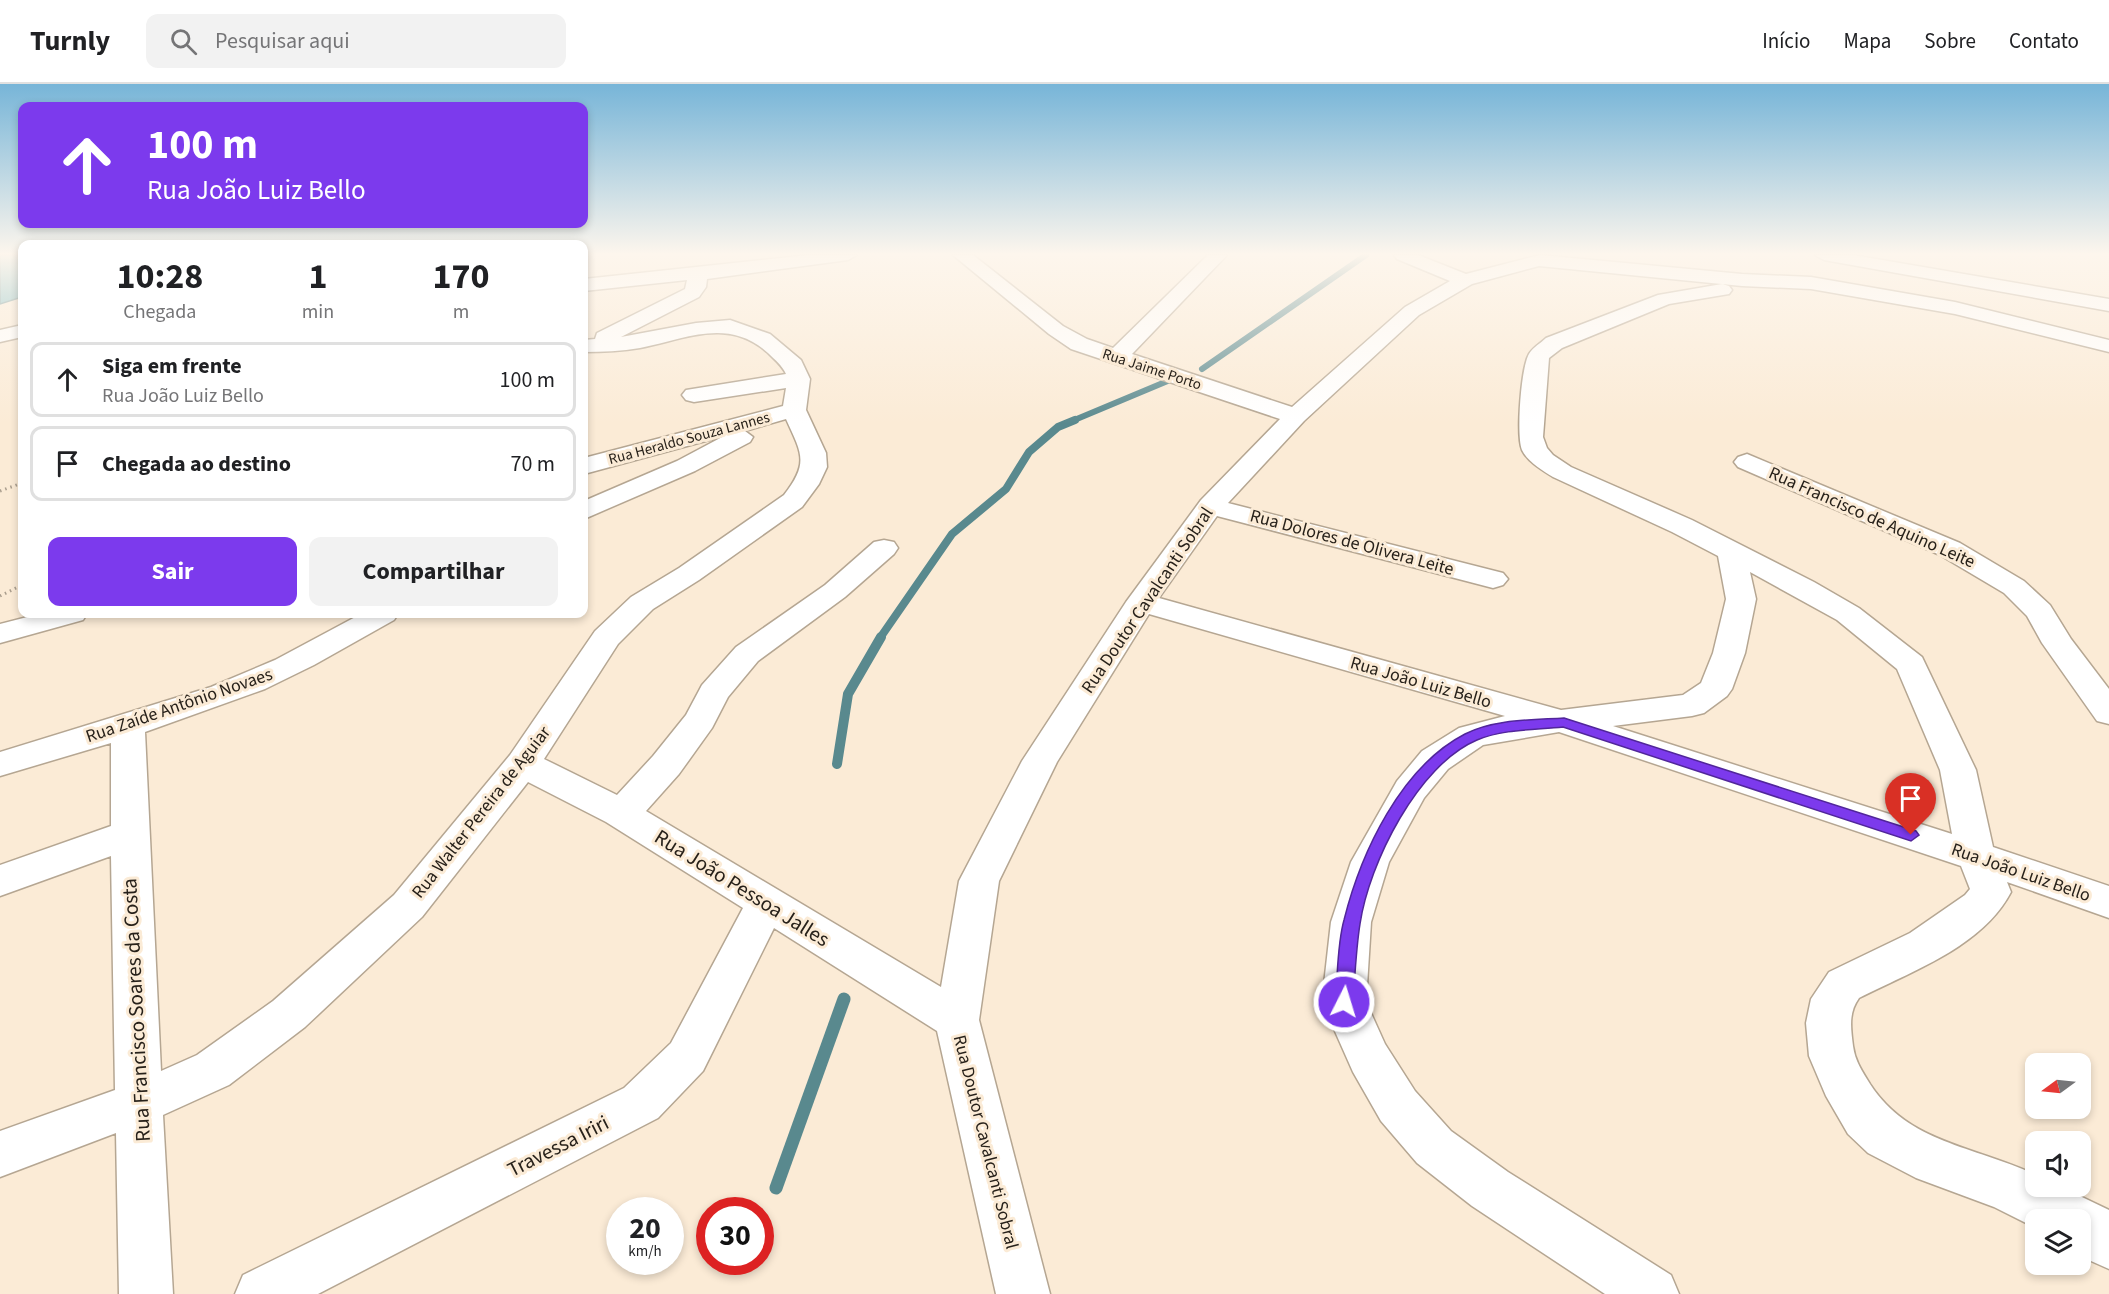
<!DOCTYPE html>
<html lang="pt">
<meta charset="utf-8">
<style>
body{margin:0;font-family:"Source Sans 3",sans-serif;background:#f2f2f2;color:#202124;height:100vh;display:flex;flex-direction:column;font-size:22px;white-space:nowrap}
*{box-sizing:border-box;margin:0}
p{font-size:20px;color:#757577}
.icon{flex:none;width:33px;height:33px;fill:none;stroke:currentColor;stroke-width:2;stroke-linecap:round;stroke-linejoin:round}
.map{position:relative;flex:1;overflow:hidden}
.details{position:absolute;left:18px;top:156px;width:570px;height:378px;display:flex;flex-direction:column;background:#fff;border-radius:12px;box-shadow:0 3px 9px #0003}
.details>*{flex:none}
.banner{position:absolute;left:18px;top:18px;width:570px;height:126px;border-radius:12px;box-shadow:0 3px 9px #0003;background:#7c3aed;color:#fff;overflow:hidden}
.needle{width:39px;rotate:255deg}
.buttons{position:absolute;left:2025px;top:969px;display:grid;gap:12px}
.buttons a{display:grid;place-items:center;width:66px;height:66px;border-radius:12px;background:#fff;box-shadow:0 3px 9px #0003;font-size:30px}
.speed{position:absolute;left:606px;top:1113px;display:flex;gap:12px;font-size:30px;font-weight:700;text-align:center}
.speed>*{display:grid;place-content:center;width:78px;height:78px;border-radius:50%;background:#fff;box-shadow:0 3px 9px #0003;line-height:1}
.speed small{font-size:15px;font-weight:400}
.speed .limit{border:9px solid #d22;background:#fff;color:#111}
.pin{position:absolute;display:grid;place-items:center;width:51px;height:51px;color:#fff;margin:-62px -26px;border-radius:50% 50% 50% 0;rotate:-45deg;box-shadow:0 0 6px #0007}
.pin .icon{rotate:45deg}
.me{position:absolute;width:66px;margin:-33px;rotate:5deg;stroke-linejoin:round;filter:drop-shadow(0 0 4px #0008)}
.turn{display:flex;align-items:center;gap:21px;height:126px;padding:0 30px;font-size:27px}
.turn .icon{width:78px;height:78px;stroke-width:2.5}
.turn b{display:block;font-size:42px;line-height:51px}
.eta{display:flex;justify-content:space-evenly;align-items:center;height:102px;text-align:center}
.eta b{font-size:36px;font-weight:700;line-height:42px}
.button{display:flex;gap:12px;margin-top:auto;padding:12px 30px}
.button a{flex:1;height:69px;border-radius:12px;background:#7c3aed;color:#fff;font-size:24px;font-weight:700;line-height:69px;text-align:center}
.button a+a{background:#f2f2f2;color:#202124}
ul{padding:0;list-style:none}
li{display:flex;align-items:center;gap:18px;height:75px;margin:0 12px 9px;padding:0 18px;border:3px solid #e0e0e0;border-radius:12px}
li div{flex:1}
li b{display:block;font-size:22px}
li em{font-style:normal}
header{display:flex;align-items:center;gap:36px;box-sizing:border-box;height:84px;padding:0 30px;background:#fff;border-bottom:2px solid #e0e0e0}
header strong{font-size:28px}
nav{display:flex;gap:33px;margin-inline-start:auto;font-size:21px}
.search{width:420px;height:54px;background:#f2f2f2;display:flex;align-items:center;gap:15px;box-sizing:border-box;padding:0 21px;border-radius:12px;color:#757577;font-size:22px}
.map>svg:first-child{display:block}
.water{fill:#6fb6c0;stroke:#59898e;stroke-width:1.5}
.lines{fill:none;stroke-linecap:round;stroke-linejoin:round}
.stream-far3{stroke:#59898e;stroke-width:6}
.stream-far2{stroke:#59898e;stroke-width:8}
.stream-far1{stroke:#59898e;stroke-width:10}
.stream{stroke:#59898e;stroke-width:13}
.minor-casing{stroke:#b5a692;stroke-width:3}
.path{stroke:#aa9e8e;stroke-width:3;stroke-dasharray:1.5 4;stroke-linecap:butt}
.minor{fill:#fff;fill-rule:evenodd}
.route{fill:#7c3aed;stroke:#51269a;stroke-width:1.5}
.labels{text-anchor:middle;stroke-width:6;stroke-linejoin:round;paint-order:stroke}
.far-street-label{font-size:15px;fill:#27211a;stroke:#fbebd6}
.street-label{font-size:18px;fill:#27211a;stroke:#fbebd6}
.near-street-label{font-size:21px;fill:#27211a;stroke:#fbebd6}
</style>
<header>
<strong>Turnly</strong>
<div class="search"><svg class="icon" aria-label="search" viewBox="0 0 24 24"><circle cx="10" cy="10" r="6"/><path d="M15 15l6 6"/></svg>Pesquisar aqui</div>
<nav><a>Início</a><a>Mapa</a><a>Sobre</a><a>Contato</a></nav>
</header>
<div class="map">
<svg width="2109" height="1210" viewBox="0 0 2109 1210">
<rect width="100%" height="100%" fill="#fbebd6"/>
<path class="water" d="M0,171H22V213L0,220Z"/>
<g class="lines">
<g class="stream-far3">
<path d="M1202,285L1366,171"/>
<path d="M1072,337L1170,296"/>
</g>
<path class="stream-far2" d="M880,554L952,450L1006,405L1029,368L1058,343L1075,336"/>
<path class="stream-far1" d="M837,680L848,610L881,553"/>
<path class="stream" d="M776,1104L844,915"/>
<g class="minor-casing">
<g id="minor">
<path d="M809,171H857L848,176L707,195L706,203L699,213L621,253L696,239L730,236L770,250L801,276L810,295L806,326L826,369L827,383L819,400L802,423L699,496L653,525L618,560L544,675L617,711L653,672L686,631L702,601L736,563L825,501L874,458L884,456L894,458L898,464L894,470L845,513L758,577L728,613L712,644L679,690L646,727L941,903L959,797L1022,677L1126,518L1201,416L1280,335L1071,265L1049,250L953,171H973L1063,242L1087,255L1113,264L1208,171H1227L1132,270L1292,323L1405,223L1450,197L1397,175L1394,171H1418L1466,190L1540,171L1742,190L1811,193L1955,218L2109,256V268L1955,230L1811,205L1742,202L1539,182L1472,200L1419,231L1304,337L1228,419L1503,489L1508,495L1503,501L1493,504L1217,432L1159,514L1561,626L1683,611L1701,599L1713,569L1726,515L1718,472L1672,448L1553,393C1542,386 1528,378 1522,366C1516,351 1521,284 1529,270C1533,263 1541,259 1546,254L1658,211L1722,200L1729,202L1732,206L1729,210L1669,220L1562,264L1549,274L1543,353L1547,364L1553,371L1571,383L1692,436L1814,498L1859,524L1922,573L1976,686L1993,763L2109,802V834L2007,798L2011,808C1982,863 1912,887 1859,914C1848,929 1851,945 1853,962C1855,977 1862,987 1870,1000C1909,1060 1975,1062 2036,1091V1102H2059L2109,1126V1185L2091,1177L2080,1167V1136H2036V1144L1994,1123L1916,1094L1868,1069L1848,1050L1826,1012L1809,972L1806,939L1811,915L1829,888L1910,849L1965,811L1970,805L1961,782L1559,648L1483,661L1448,685L1424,714L1389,778L1371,838L1366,918L1385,960L1415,1007L1451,1047L1508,1088L1671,1191L1679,1210H1605L1472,1122L1417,1079L1381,1037L1353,988L1322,918L1331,838L1351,778L1397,697L1422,667L1459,644L1505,632L1149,530L1057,678L999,797L979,936L1050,1210H996L937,947L774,844L703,987L658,1034L318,1210H235L243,1191L624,1004L671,959L743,824L606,738L528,698L422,833L305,943L229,1001L163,1031L173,1210H119L116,1049L0,1093V1047L115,1006L111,772L0,812V781L111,742V659L0,692V668L211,603L275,576L361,530H398L394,536L314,581L265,605L145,648L161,987L197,971L273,917L394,811L510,671L595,547L631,513L679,484L784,411C809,379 802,370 786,335L745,347L753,353L750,358L695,387L584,435V417L677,377L724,352L584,390V374L783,322L786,304L694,318L686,316L682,311L686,306L786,290C782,281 775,276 768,269C728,233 686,255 640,264C622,267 602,268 584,268V256L595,255L597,249L685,205L687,196L584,207V195ZM1750,488L1837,536L1897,585L1940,686L1952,750L1613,642L1692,632L1704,629L1727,612L1732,605L1745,569L1756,515Z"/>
<path d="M1815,171H1853L2109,215V227L1824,176Z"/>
<path d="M22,241V253L0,258V246Z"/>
<path d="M1747,370L1960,459L2024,497L2050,521L2071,555L2109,605V640L2097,637L2042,559L2027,532L2004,509L1940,471L1738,383L1734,378L1738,373Z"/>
<path d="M39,530H87L83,536L0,559V540Z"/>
</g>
</g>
<g class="path">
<path d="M0,407L22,399"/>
<path d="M0,512L22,501"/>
</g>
<use href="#minor" class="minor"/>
</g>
<linearGradient id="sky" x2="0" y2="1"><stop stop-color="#77b5d8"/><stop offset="0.5" stop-color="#fdf6ed"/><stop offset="1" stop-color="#fdf6ed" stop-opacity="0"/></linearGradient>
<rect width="2109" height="340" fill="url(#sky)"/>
<path class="route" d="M1564,634L1916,747L1919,751L1911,757L1563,643C1535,646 1503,645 1477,656C1418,681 1369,779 1360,840C1356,865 1355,892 1353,918L1350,923L1344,925L1338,923L1335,918C1338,891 1337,861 1344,836C1361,768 1401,683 1465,650C1494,635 1532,636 1564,634Z"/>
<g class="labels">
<g class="far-street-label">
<text transform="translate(1152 285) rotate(18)" y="5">Rua Jaime Porto</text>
<text transform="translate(689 354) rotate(-15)" y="5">Rua Heraldo Souza Lannes</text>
</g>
<g class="street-label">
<text transform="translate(1872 433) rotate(24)" y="6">Rua Francisco de Aquino Leite</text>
<text transform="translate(1352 458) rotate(15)" y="6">Rua Dolores de Olivera Leite</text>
<text transform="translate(1147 516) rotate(-56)" y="6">Rua Doutor Cavalcanti Sobral</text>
<text transform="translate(1421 598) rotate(16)" y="6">Rua João Luiz Bello</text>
<text transform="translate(179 621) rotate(-19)" y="6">Rua Zaíde Antônio Novaes</text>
<text transform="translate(481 728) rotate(-52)" y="6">Rua Walter Pereira de Aguiar</text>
<text transform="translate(2021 788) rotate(19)" y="6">Rua João Luiz Bello</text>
<text transform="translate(986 1058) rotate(76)" y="6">Rua Doutor Cavalcanti Sobral</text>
</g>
<g class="near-street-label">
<text transform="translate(742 804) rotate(32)" y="7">Rua João Pessoa Jalles</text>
<text transform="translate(136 926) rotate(-93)" y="7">Rua Francisco Soares da Costa</text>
<text transform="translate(558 1062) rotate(-27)" y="7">Travessa Iriri</text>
</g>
</g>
</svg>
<div class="buttons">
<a><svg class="needle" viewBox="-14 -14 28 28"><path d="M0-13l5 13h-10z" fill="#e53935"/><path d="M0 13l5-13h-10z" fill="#757577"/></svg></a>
<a><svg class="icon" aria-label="sound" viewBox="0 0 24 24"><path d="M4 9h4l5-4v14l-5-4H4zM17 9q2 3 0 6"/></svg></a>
<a><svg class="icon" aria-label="layers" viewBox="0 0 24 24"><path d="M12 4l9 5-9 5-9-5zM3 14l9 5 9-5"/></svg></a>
</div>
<div class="speed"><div>20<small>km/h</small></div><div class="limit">30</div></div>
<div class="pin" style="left:1911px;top:751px;background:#d93025"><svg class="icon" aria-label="arrive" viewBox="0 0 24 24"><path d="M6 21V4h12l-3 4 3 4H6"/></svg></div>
<svg class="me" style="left:1344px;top:918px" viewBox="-20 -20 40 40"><circle r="17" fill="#7c3aed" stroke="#fff" stroke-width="3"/><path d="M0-11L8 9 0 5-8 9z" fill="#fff"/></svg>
<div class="banner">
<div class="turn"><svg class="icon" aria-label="ahead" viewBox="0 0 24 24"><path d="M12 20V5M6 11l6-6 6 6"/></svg><div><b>100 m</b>Rua João Luiz Bello</div></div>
</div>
<section class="details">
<div class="eta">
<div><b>10:28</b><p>Chegada</p></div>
<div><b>1</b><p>min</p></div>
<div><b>170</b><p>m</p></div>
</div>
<ul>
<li><svg class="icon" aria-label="ahead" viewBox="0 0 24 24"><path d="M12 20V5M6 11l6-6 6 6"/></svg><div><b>Siga em frente</b><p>Rua João Luiz Bello</p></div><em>100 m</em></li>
<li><svg class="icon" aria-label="arrive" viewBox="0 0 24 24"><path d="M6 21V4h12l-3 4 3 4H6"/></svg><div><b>Chegada ao destino</b></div><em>70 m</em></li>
</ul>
<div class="button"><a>Sair</a><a>Compartilhar</a></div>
</section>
</div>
